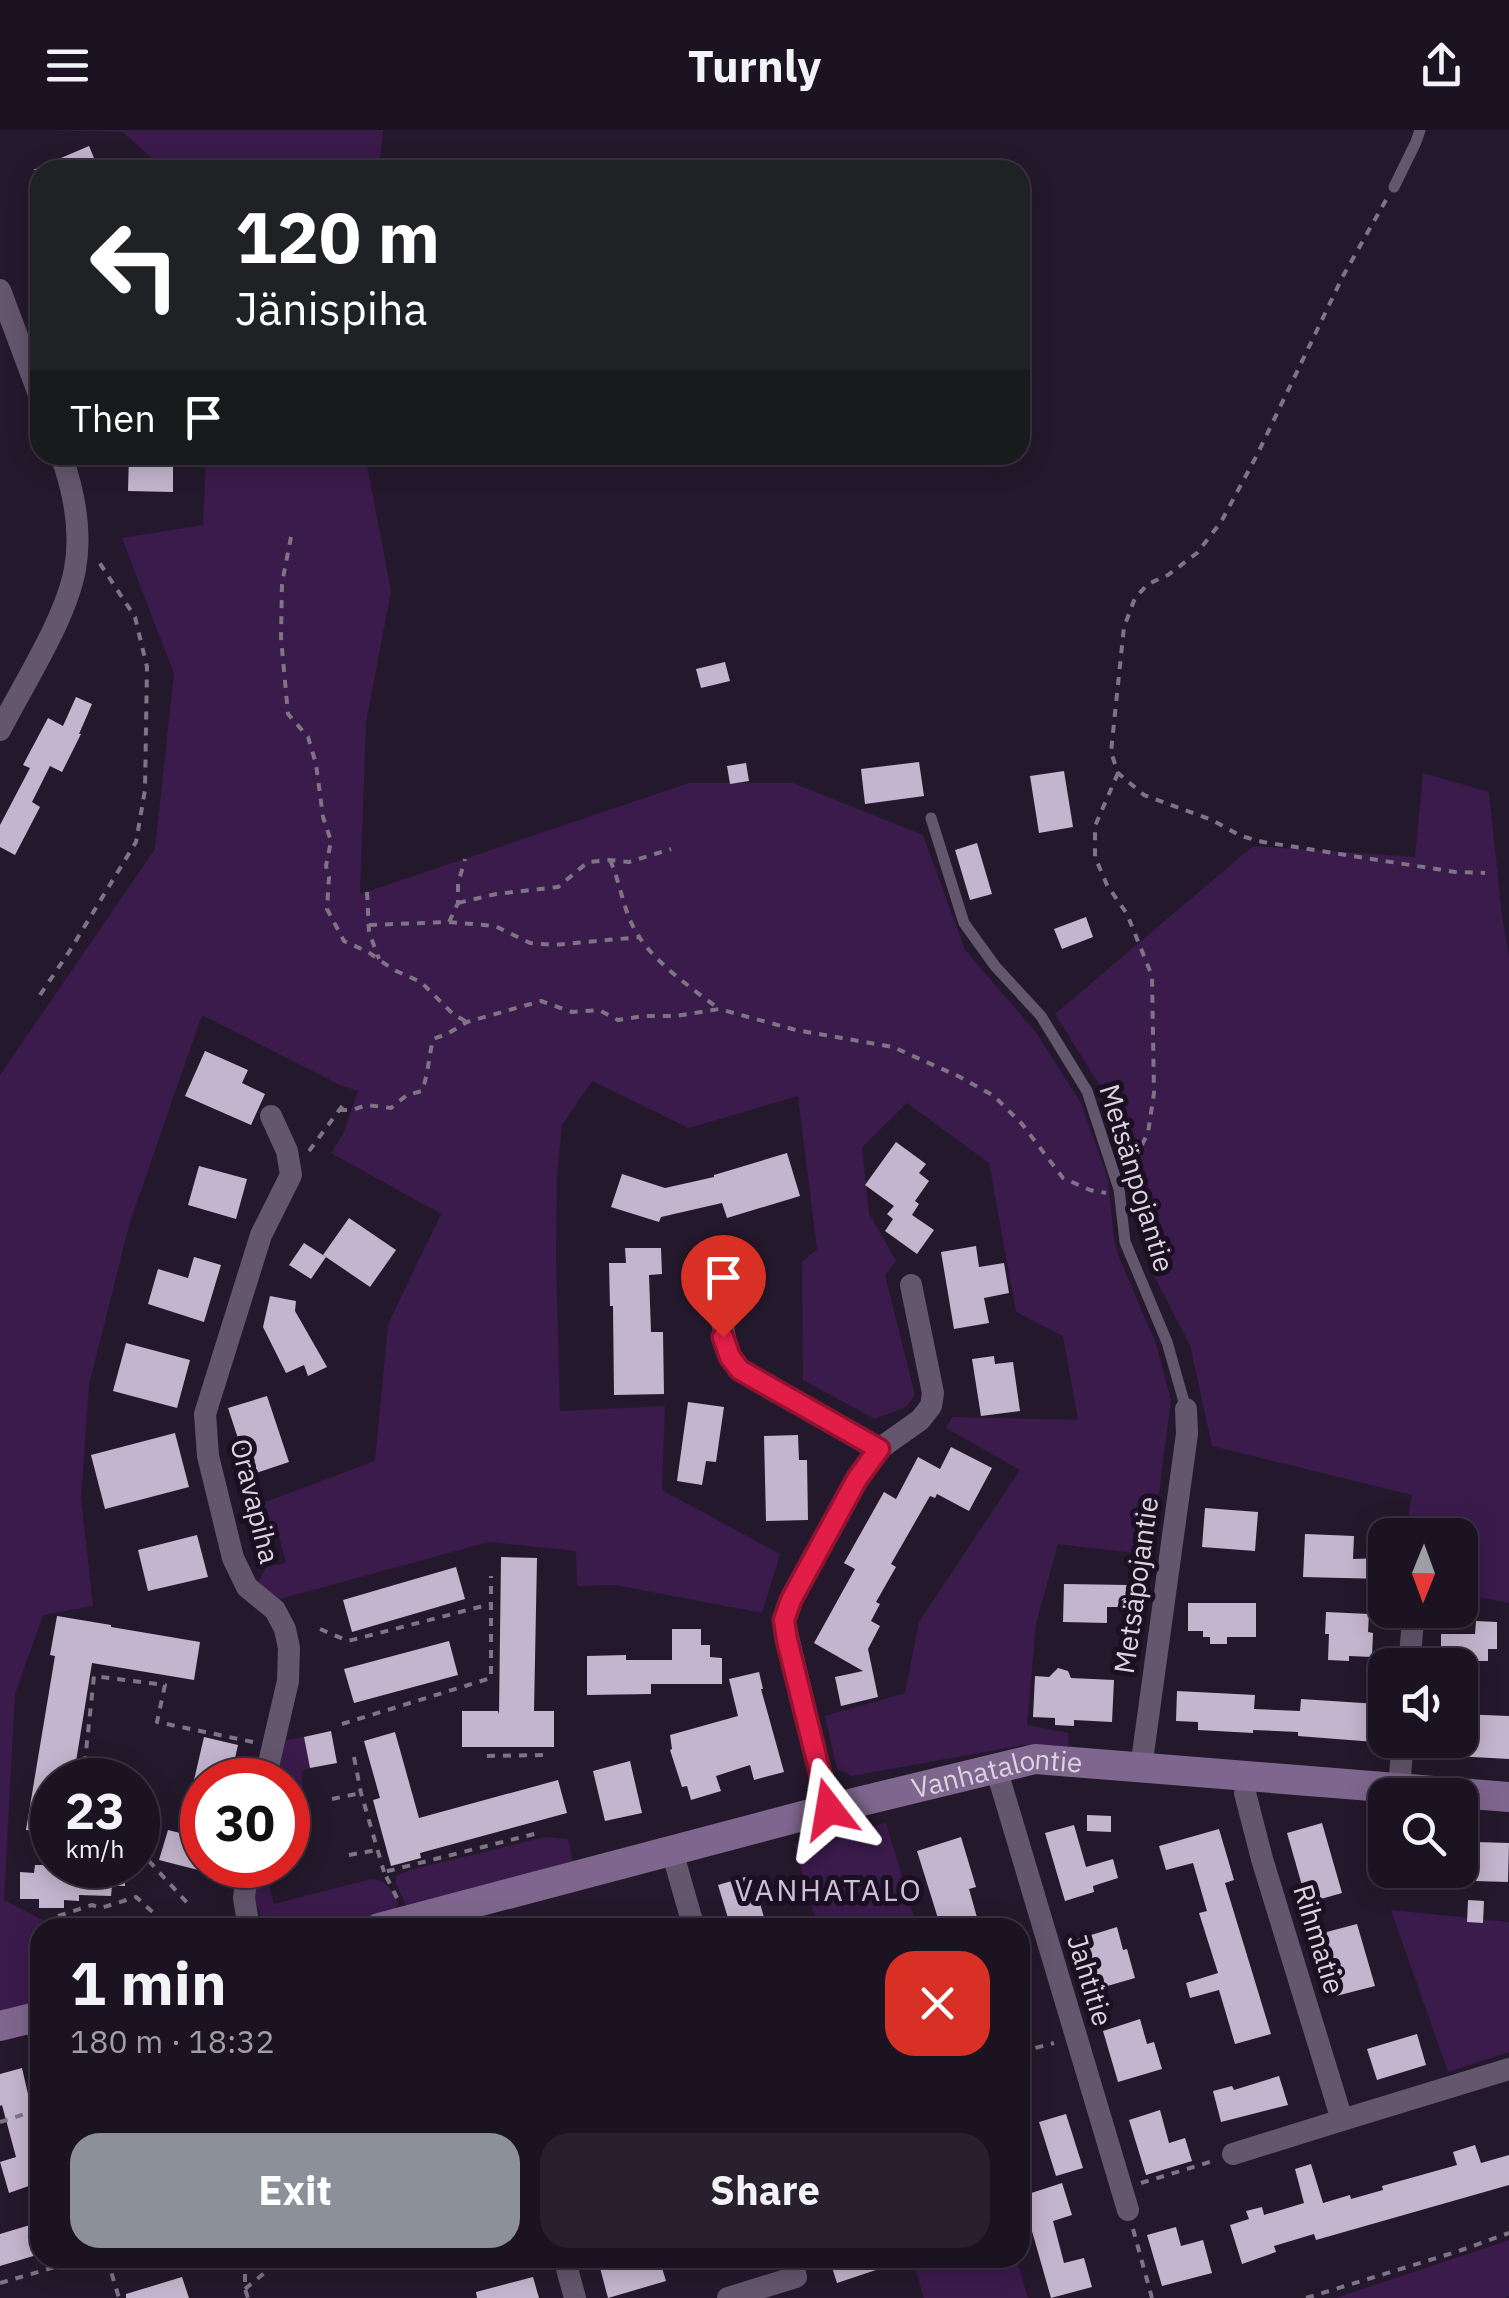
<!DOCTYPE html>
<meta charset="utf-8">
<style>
body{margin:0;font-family:"IBM Plex Sans",sans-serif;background:#28202e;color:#f1f3f6;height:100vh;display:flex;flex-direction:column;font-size:38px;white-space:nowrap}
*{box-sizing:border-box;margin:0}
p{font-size:32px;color:#a09ea5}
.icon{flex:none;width:55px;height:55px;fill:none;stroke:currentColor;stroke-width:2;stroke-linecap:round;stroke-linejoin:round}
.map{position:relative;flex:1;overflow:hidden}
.side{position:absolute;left:30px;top:1788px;width:1000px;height:350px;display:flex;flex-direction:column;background:#1b1321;border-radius:30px;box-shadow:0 5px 25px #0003,0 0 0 2px #39323f}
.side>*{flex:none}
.top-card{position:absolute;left:30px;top:30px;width:1000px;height:305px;border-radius:30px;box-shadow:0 5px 25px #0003,0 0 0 2px #39323f;background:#202124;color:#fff;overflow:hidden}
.needle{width:65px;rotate:181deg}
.fabs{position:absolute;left:1368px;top:1388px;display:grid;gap:20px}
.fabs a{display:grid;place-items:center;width:110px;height:110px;border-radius:20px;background:#1b1321;box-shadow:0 5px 25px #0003,0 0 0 2px #39323f;font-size:50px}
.speed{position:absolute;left:30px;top:1628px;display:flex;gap:20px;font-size:50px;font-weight:700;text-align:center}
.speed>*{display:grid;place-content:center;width:130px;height:130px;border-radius:50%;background:#1b1321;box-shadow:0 5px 25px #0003,0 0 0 2px #39323f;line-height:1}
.speed small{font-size:25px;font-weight:400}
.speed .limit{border:15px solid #d22;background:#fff;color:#111}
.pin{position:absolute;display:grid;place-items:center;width:85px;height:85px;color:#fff;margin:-102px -42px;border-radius:50% 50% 50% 0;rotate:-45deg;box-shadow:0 0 10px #0007}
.pin .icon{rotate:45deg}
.me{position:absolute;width:110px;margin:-55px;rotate:346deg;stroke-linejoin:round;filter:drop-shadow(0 0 8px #0008)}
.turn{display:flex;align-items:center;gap:35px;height:210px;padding:0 40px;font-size:45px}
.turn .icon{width:130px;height:130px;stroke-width:2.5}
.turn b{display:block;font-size:70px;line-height:85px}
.then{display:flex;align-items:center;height:95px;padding:0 40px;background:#0003;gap:20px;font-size:38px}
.round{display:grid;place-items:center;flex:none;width:105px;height:105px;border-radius:30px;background:#28202e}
.headline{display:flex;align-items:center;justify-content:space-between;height:170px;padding:0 40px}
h1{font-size:60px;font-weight:800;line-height:75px}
.cta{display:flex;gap:20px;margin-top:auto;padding:20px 40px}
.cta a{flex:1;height:115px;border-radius:30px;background:#8c9099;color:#fff;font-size:40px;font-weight:800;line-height:115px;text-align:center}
.cta a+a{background:#28202e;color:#f1f3f6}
header{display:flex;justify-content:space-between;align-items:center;height:130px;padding:0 40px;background:#1b1321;font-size:45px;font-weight:800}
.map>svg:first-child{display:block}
.green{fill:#3b1a4c}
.building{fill:#c4b5ce}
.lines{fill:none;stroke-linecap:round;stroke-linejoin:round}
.path{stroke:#7d7484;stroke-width:4;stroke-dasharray:8 8;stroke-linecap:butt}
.lane{stroke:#64566d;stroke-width:11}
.street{stroke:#64566d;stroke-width:22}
.secondary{stroke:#7f668e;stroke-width:30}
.route-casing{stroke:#92132f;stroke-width:25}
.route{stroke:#e11d48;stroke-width:18}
.labels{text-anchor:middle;stroke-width:10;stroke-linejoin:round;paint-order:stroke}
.street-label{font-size:28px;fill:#dbd3e0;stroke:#1b0f22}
.neighbourhood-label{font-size:30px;letter-spacing:2.5px;fill:#cebfd9;stroke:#1b0f22}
</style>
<header><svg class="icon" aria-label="menu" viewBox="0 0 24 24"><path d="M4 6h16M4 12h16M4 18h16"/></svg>Turnly<svg class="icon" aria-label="share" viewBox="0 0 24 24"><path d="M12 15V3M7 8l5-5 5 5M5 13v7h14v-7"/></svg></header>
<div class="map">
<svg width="1509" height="2168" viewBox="0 0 1509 2168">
<rect width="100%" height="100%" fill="#24192c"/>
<g class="green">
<path d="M37,0H383L379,40H165L123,2Z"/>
<path d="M206,325H365L391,461L366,593L360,764L689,653H793L923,705L965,820L1035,901L1081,973L1108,1049L1114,1108L1119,1127L1156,1214L1171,1270L1151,1425L1058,1414L1036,1494L1027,1595L1068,1603L1069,1616L1023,1615L852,1646L837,1639L825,1586L905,1563L919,1492L1020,1340L946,1298L952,1287L1078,1290L1063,1206L1016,1182L989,1033L907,973L862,1017L869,1083L896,1131L885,1145L915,1265L906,1277L875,1289L803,1250L802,1132L817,1119L798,966L689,998L592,951L562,995L557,1046L556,1126L560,1281L665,1276L662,1360L780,1424L762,1483L615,1455L577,1456L576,1421L489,1412L280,1469L258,1453L266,1437L286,1433L276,1396L275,1405L252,1409L241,1381L375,1331L388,1194L441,1084L331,1023L343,1004L358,961L340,955L202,885L130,1092L89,1255L81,1368L93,1476L43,1485L15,1564L4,1770L56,1797L40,1798V1874L0,1885V945L155,719L174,544L122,408L203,395Z"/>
<path d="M1423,643L1489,662L1502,786L1509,826V1473L1464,1464L1460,1451V1405H1405L1412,1365L1212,1316L1190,1215L1150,1138L1124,1025L1107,967L1055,884L1253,716L1415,727Z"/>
<path d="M304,1607L310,1638L302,1641V1666L299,1673L288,1676V1650H276L286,1610Z"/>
<path d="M886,1693L917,1797H818L794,1714Z"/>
<path d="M545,1707L568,1709L573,1733L407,1777L396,1754V1746L410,1740Z"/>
<path d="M371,1749C385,1749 392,1760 398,1772L395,1780L333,1797H264L253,1763L256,1757L262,1754L269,1756L274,1774Z"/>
<path d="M1391,1780L1509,1792V1922L1448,1942Z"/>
<path d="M1509,2110V2166L1504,2168H1336Z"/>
<path d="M912,2128H1016L1028,2168H924Z"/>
</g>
<g class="building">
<path d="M89,16L99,40H33Z"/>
<path d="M129,325H173V362L128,361Z"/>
<path d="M725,532L730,551L701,558L696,539Z"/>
<path d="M76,567L92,574L79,604H81L62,642L50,636L32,672L40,677L15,725L0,717V695L30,638L23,635L48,588L63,596Z"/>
<path d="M919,632L924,666L865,674L861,639Z"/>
<path d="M746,633L749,651L730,654L727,636Z"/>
<path d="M1064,641L1073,697L1039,703L1030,646Z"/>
<path d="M977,713L992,764L970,770L955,720Z"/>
<path d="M1086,787L1093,807L1062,819L1054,799Z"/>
<path d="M205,921L248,940L242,953L265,964L251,995L185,966Z"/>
<path d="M896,1012L926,1034L919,1043L929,1051L915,1071L919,1074L912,1085L934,1100L917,1124L885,1101L893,1089L887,1084L894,1076L865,1055Z"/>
<path d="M787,1023L800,1066L727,1088L722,1073L661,1087L659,1092L611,1077L622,1044L665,1058L714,1047V1045Z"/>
<path d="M199,1036L247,1049L236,1089L188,1075Z"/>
<path d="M349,1088L396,1120L370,1157L323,1125Z"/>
<path d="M304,1113L326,1127L311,1149L289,1135Z"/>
<path d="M976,1116L979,1137L1004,1133L1009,1163L984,1168L989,1193L954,1199L941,1122Z"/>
<path d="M625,1118H661L662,1144L649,1145L651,1202H663L664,1264L614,1265L613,1176H610L609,1133H626Z"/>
<path d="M194,1127L221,1135L204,1192L148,1174L158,1139L188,1148Z"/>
<path d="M270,1166L296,1171L295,1181L327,1237L308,1246L304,1235L286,1243L263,1197Z"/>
<path d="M126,1213L190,1230L177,1278L113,1261Z"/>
<path d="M994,1226L995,1234L1013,1232L1020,1281L981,1286L972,1229Z"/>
<path d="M267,1266L289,1332L250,1345L228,1278Z"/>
<path d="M688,1272L724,1277L716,1332L706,1331L702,1355L677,1351Z"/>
<path d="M175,1303L189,1357L105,1379L91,1325Z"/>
<path d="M798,1305L799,1330H807L808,1390L766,1391L764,1306Z"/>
<path d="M951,1317L992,1338L969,1381L937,1364L935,1368L930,1366L891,1434L896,1437L876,1472L880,1474L871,1491L880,1496L868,1519L878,1567L841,1576L835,1547L863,1541L814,1513L855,1439L844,1433L884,1362L896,1369L918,1327L940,1339Z"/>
<path d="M1205,1378L1258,1382L1255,1421L1202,1417Z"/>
<path d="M1305,1404L1354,1406L1353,1429L1383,1428L1384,1449L1303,1447Z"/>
<path d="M197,1405L208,1447L148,1461L138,1420Z"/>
<path d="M501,1427L537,1428L534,1581H554V1617H462V1581H498L499,1584Z"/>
<path d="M456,1437L465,1469L352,1502L343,1470Z"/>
<path d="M1064,1454L1129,1455V1477H1107V1493L1063,1492Z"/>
<path d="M1188,1473H1256V1507H1227V1514H1210V1507H1203V1501H1188Z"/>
<path d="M1326,1482L1369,1484L1368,1502L1373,1503L1372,1527L1349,1526V1531L1328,1530L1329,1504H1325Z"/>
<path d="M57,1486L111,1495V1497L200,1512L194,1550L92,1533L73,1650H52V1704L26,1700L55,1526L50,1525Z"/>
<path d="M1476,1491L1497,1492V1519H1488V1531H1441V1504H1475Z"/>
<path d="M672,1499H701V1515H710V1527L722,1528V1554H651V1564L587,1565V1526L626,1525V1530H672Z"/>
<path d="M449,1511L458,1545L354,1573L344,1539Z"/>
<path d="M1058,1538L1068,1541L1071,1548L1114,1550L1112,1592L1074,1590V1596L1055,1595V1588L1033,1587L1035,1546L1049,1547Z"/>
<path d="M759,1542L763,1559H761L784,1642L754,1650L750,1635L716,1646L721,1661L691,1670L687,1656L682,1657L670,1620L672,1619L670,1605L738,1586L729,1549Z"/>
<path d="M1177,1561L1255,1565L1254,1579L1300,1581L1301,1569L1378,1574L1375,1612L1298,1606V1602L1253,1600V1603L1198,1600V1592L1176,1591Z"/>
<path d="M1460,1584L1509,1586V1629L1454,1626V1610H1460Z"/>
<path d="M331,1601L337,1633L310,1638L304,1607Z"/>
<path d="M395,1602L419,1688L558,1650L567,1683L420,1723L421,1728L391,1736L373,1670L380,1668L364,1611Z"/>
<path d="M204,1607L238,1615L230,1650H194Z"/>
<path d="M630,1631L642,1683L605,1691L593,1641Z"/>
<path d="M1087,1685L1111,1686V1702L1087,1701Z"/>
<path d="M1322,1693L1342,1763L1307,1773L1287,1703Z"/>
<path d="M1074,1695L1086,1737L1113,1729L1118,1748L1093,1756L1094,1762L1065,1771L1045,1703Z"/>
<path d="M1219,1699L1234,1750L1225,1753L1271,1904L1235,1914L1219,1860L1190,1868L1186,1853L1218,1843L1199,1783L1207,1781L1193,1733L1166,1740L1159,1716Z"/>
<path d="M168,1700L188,1705L186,1711L202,1715V1741L159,1730Z"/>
<path d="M961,1707L976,1757L969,1759L980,1798H941L917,1721Z"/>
<path d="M1476,1712L1509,1713L1508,1752L1475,1751Z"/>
<path d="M35,1735H125V1756H112L111,1766L79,1765V1771L64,1770V1778H39V1769H20V1742L34,1743Z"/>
<path d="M1401,1740H1431L1430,1759L1400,1758Z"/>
<path d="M752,1745L767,1798H731L718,1755Z"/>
<path d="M1468,1770L1484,1771L1483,1793L1467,1792Z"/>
<path d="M1357,1794L1375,1856L1336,1866L1319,1804Z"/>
<path d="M1117,1797L1123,1820L1127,1819L1135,1848L1090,1861L1075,1810Z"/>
<path d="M1140,1889L1147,1914L1154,1912L1162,1939L1118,1952L1103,1901Z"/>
<path d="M1417,1904L1426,1935L1377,1950L1367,1919Z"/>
<path d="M22,1938L33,1986L36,1985L40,2001V2015L31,2018L40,2045V2052L9,2063L0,2032L16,2027L2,1975L0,1976V1944Z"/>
<path d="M1279,1946L1288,1975L1221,1992L1213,1961L1232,1956L1234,1960Z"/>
<path d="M1160,1980L1169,2013L1185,2008L1192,2031L1146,2045L1129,1990Z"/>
<path d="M1066,1984L1083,2038L1056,2046L1039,1992Z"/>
<path d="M1475,2015L1481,2033L1509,2025V2055L1316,2110L1314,2104L1274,2116L1276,2122L1242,2134L1230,2095L1249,2089L1246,2081L1262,2077L1264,2085L1304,2073L1295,2039L1311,2034L1323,2073L1350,2065L1351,2069L1383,2060L1382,2056L1457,2035L1453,2022Z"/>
<path d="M1062,2053L1072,2085L1053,2091L1064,2133L1084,2128L1092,2157L1051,2168L1022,2066Z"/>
<path d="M40,2092V2124L0,2136V2104Z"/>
<path d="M1176,2097L1181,2116L1203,2110L1212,2143L1162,2156L1147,2105Z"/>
<path d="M622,2128H659L666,2151L608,2168L599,2134Z"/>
<path d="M829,2128H900V2132L837,2153Z"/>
<path d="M182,2147L189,2168H126V2164Z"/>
<path d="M533,2147L539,2168H477L476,2162Z"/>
</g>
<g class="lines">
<g class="path">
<path d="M1386,70L1343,146L1257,325L1221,392L1197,423L1168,445L1148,454L1135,468L1124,497L1111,622L1118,643L1144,665L1212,690L1241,706L1263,712L1455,742L1485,743"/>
<path d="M291,407L282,453L281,508L288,584L308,607L316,634L323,687L331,711L326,736L329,747L327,779L344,811L368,822L394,840L421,852L453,884L467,892"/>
<path d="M1118,643L1095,696V727L1107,755L1127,784L1152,846L1154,963L1148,1003L1129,1040"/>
<path d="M610,730C619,750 622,771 630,790C646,828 688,855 719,879"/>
<path d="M367,762L369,802L379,829"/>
<path d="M458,773L496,764L558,757L588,732L610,730L629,732L671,719"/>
<path d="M449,792L495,796L530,813L554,815L641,807"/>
<path d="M369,795L449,792L458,773V754L465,729"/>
<path d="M40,865L69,822L136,712L145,660L147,537L135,487L99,432"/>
<path d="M339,980H352L367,975L391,978L407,965L422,961C428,944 429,927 433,909L447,904L467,892L541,871L572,882L599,880L618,890L644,886H676L719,879L796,900L893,917L960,947L994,966L1022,994L1063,1048L1090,1060L1106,1063"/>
<path d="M309,1021L343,975"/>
<path d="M320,1499L348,1511L491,1474"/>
<path d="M342,1594L491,1548V1446"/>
<path d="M487,1626L547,1625"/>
<path d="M354,1627L361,1663L384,1742"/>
<path d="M83,1650L94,1546L165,1555L157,1592L253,1612"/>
<path d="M332,1669L361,1663"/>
<path d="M138,1719L191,1777"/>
<path d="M349,1725L377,1720"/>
<path d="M397,1768L384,1742L542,1702"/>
<path d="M58,1786L92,1775L101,1778L136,1767L158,1787"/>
<path d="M1020,1922L1054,1913"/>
<path d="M0,1992L40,1979"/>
<path d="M1141,2053L1213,2031"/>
<path d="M1133,2099L1152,2168"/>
<path d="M107,2128L119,2168"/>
<path d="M245,2128V2159L248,2168"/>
<path d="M0,2153L86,2128"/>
<path d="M245,2159L280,2130"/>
<path d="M1306,2168L1456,2122L1509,2103"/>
</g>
<g class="lane">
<path d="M1394,57L1416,12L1420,0"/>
<path d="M931,688L964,793L995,836L1041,886L1087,961L1119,1059L1125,1112L1167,1212L1186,1279"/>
</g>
<g class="street">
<path d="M0,160L40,267"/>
<path d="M0,600C24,553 66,489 75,439C82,400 74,361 61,325"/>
<path d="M721,1184C729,1165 741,1140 732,1120L721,1118L709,1122C699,1144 717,1164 721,1186C726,1209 724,1220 740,1240L879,1319"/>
<path d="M1409,1535L1414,1480"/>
<path d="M996,1638L1128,2080"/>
<path d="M1141,1638L1187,1304L1186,1279"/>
<path d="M265,1650L288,1551L289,1518L285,1499L275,1480L247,1457L233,1428L208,1326L205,1284L261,1105L291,1045L287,1021L271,986"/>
<path d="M1399,1658L1403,1610"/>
<path d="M829,1679L784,1490L791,1470L857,1349L879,1319L920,1290L931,1276L933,1263L911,1155"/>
<path d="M672,1721L694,1798"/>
<path d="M248,1735L244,1768L249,1798"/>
<path d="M463,1777L469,1798"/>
<path d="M34,1888L40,1909"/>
<path d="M1342,1990L1509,1939"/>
<path d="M1233,2024L1342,1990L1262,1729L1245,1663L1247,1645"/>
<path d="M564,2128L575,2168"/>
<path d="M728,2168L796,2147L791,2128"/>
</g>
<g class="secondary">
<path id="s1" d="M379,1798L829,1679L1035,1629L1509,1667"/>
<path d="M0,1896L40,1886"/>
</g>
</g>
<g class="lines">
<g class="route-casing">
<path id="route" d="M723,1207L730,1227L740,1240L879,1319L857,1349L791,1470L784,1490L787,1510L829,1679"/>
</g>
<use href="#route" class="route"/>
</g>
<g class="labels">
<g class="street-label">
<text transform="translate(1137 1048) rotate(73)" y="10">Metsänpojantie</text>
<text transform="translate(255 1371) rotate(76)" y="10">Oravapiha</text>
<text transform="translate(1136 1455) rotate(-82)" y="10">Metsäpojantie</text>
<text dy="10" stroke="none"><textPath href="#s1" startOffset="638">Vanhatalontie</textPath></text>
<text transform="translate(1319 1809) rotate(73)" y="10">Rihmatie</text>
<text transform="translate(1090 1850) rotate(73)" y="10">Jahtitie</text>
</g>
<g class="neighbourhood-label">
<text x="829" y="1771">VANHATALO</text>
</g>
</g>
</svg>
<div class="fabs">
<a><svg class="needle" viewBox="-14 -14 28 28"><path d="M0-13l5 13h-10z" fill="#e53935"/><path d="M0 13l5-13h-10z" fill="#a09ea5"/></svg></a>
<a><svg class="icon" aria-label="sound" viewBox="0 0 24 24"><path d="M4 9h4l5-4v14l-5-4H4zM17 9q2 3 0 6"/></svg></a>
<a><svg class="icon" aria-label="search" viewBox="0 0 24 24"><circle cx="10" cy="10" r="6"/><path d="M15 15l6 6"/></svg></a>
</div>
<div class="speed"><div>23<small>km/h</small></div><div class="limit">30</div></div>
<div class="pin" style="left:723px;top:1207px;background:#d93025"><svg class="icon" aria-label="arrive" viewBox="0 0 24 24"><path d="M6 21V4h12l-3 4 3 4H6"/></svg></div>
<svg class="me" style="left:829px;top:1679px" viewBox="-20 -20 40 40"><path d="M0-17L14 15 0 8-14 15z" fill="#e11d48" stroke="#fff" stroke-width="4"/></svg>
<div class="top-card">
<div class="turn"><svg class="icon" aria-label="left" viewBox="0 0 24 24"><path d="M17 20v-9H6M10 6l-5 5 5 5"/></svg><div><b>120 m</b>Jänispiha</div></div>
<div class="then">Then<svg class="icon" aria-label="arrive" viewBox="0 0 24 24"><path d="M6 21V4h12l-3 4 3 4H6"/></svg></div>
</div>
<section class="side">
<div class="headline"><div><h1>1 min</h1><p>180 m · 18:32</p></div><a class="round" style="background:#d93025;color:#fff"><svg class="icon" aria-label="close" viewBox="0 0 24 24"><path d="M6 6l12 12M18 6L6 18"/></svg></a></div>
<div class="cta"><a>Exit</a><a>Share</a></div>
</section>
</div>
